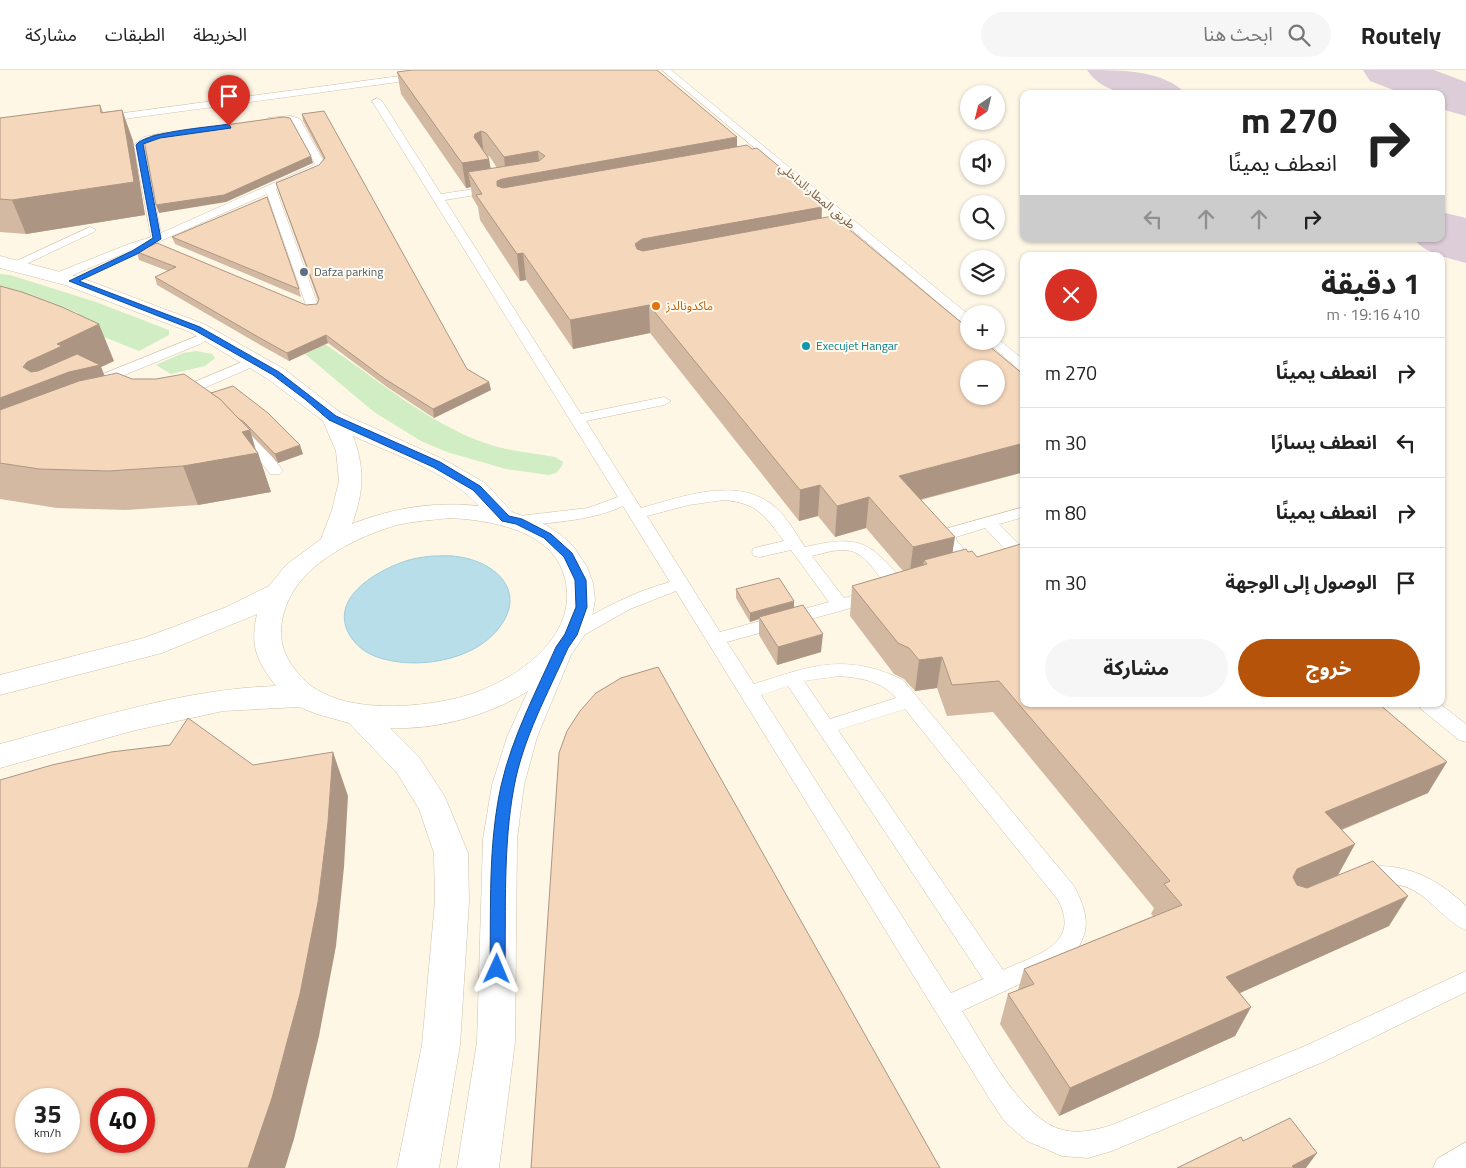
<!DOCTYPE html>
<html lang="ar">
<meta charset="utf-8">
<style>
body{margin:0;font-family:"Titillium Web","Noto Sans Arabic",sans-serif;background:#f6f6f6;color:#222;direction:rtl;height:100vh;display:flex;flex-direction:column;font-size:19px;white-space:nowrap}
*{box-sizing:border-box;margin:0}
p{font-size:16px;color:#767676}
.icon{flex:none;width:28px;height:28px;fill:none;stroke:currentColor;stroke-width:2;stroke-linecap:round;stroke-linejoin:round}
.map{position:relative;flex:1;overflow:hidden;direction:ltr}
.panel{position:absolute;left:1020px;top:182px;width:425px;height:455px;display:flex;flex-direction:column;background:#fff;border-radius:10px;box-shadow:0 1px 4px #0004;direction:rtl}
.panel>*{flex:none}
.banner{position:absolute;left:1020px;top:20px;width:425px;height:152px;border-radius:10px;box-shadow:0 1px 4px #0004;direction:rtl;background:#fff;color:#222;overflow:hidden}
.needle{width:32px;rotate:215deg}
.tools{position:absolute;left:960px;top:15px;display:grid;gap:10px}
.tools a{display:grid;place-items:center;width:45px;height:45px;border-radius:50%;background:#fff;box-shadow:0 1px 4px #0004;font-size:25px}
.speed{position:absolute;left:15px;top:1018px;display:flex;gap:10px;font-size:25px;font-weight:700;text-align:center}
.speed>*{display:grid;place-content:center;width:65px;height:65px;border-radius:50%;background:#fff;box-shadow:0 1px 4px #0004;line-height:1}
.speed small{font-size:12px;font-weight:400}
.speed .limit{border:8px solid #d22;background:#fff;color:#111}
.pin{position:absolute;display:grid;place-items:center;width:42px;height:42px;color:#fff;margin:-51px -21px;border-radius:50% 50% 50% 0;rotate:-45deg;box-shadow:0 0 5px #0007}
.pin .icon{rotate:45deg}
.me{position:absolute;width:55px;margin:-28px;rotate:1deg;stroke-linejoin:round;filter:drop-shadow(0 0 4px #0008)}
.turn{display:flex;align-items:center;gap:18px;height:105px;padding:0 25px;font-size:22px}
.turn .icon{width:65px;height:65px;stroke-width:2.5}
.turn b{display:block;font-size:35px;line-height:42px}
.lanes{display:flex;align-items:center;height:48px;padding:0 25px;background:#0003;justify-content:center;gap:25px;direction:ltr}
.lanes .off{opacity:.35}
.round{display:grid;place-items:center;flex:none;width:52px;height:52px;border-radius:26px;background:#f6f6f6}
.head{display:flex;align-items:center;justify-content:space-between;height:85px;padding:0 25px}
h1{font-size:30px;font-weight:700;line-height:38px}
.primary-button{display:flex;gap:10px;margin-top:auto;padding:10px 25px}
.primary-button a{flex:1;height:58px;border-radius:30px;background:#b45309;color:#fff;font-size:20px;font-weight:700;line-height:58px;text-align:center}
.primary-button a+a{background:#f6f6f6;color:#222}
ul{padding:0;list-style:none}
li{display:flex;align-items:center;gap:15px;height:70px;padding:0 25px;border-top:1px solid #e0e0e0}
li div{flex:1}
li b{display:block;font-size:19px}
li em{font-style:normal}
header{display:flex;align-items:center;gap:30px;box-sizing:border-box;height:70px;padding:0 25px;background:#fff;border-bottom:1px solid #e0e0e0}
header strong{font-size:24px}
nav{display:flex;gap:28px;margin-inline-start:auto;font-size:18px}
.search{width:350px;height:45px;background:#f6f6f6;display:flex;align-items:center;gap:12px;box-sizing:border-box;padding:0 18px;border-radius:28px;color:#767676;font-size:19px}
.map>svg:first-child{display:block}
.green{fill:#d0edc3}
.water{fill:#b8dee9;stroke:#9ecddc}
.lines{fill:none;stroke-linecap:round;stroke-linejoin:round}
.taxiway{fill:#dccdd8;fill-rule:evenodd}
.service-casing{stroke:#d1bfaa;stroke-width:1}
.tertiary-casing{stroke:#d1bfaa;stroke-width:1}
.service{fill:#fff;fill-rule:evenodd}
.tertiary{fill:#fff;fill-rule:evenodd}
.wall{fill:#d3b9a1;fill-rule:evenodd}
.shaded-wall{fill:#ac9683}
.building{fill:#f5d7bb;stroke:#ac9683;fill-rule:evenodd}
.route{fill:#1a73e8;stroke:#114b97}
.service-dot{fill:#5c6f8a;stroke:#fffaee;stroke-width:2}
.food-dot{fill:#e8710a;stroke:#fffaee;stroke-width:2}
.culture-dot{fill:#0f9aa8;stroke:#fffaee;stroke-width:2}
.labels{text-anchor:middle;stroke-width:4;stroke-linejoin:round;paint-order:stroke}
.far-street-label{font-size:12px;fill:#7a5e48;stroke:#fffaee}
.far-service-label{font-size:12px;fill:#4e5e75;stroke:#fffaee;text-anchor:start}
.far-food-label{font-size:12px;fill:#c56008;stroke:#fffaee;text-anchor:start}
.far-culture-label{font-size:12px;fill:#0d838f;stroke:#fffaee;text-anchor:start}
</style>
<header>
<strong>Routely</strong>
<div class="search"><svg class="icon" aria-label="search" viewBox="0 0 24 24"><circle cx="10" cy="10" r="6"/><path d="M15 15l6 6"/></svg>ابحث هنا</div>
<nav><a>الخريطة</a><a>الطبقات</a><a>مشاركة</a></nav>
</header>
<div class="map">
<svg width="1466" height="1098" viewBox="0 0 1466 1098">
<rect width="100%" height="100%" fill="#fef7e6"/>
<g class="green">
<path d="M0,204L10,205L96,232L166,259L169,260V265L139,281L64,251L79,243L0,217Z"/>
<path d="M325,274C377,309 428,354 488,374C509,381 533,383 555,387L563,392L562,396L556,403L549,405L506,399L447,382L421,371L374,342L305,284Z"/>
<path d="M196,281L212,284L215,288L205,296L171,304L156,295L183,283Z"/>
</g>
<path class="water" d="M433,486C442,486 451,485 460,487C497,493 527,522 499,558C473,592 414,600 377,587C363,582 353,573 347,560C333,526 377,501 403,492C413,488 424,487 433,486Z"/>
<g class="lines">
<g class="taxiway">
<path d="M1087,0C1121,0 1164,0 1186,24C1151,24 1109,32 1087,0Z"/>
<path d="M1363,0H1434L1466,12V46L1441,39V24H1404L1370,11Z"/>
<path d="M1441,142L1466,148V193C1449,188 1425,184 1414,169H1441Z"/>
</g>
<g class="service-casing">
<g id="service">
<path d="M445,0H468L464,3L102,52L97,49L102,46Z"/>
<path d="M662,0H671L969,245V256L965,255Z"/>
<path d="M377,28L382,31L441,124L494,116L499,119L494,122L445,130L581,344L664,327L671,331L664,335L586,351L641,438C682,427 738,405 775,437C787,447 796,464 805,477C862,464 869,472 906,514L908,518L906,522C902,523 898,524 894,522C880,514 871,486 851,481C839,478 824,483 812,486L844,528L874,520L880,522L883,526L880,530L727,572L754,614C811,596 845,582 903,610L1074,816C1090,847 1091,863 1069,891L962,941C984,975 1022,1051 1063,1060C1080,1064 1095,1060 1112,1055L1305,976L1466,901V922L1323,992L1112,1081L1088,1088L1062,1086L1027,1071L1005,1052L989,1028L676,521L630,539L577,569L571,571L565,569L562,565L565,561C598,541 632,522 670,512L623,436C591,451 554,452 519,456L513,454L511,451L513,448L519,446L588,438L618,427L372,31ZM724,430C758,433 765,446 784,471L754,478L752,482L754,486L760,487L791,480L829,532L720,562L647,446L689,435ZM840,606C861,608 882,611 896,628L830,649L804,611ZM788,616L983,909L951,923L761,625ZM905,639L1058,830C1082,875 1035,885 1003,900L838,660Z"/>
<path d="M291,46L300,49L325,94L320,100L276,119L319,238L317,241L313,242L307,238L267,124L156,173L137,178L61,210H53L51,207L53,204L129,174L151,167L134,75L144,67L167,62L172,65L170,67L150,71L144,76L161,163L312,96L315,94L293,53L268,54L263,51L268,48Z"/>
<path d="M90,157L96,160L94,162L20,197H12L10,195L12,193Z"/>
<path d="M210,261L216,265L200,274L93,318H83L81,315L83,312Z"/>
<path d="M997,268L1024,290V301L1019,300L986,271H996Z"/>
<path d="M254,287L261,291L259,294L202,319L197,320L190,316L192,313Z"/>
<path d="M237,356C253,360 273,387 283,401L280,404H270L255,384L232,363L230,360L232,357Z"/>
<path d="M1024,437V447L999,454L1024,479V490H1015L985,458L956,467L957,471L981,499L979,503L973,504L967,503L941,472L940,467L945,459Z"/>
<path d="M1419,634H1440L1466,654V672L1459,670L1421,639Z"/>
<path d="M1380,796C1415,797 1441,812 1466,836V860C1447,853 1432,830 1413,820C1391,808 1375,820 1356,813L1353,807L1356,801Z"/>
<path d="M1466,1072V1098H1433L1437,1089Z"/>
</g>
</g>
<g class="tertiary-casing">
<path id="tertiary" d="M0,186L79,207L204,254L284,299L341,343L445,390L485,413L512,442L546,455L561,465L574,477L587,497L593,513L595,530L592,547L584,566L571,585L537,667L524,715L517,769L515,972L499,1098H457L477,972L483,769L492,715L507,667L528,621C488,646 436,660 390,658L419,687L445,727L468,783L469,831L460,975L439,1098H397L422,975L435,831L434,783L419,739L397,703L349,653L317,644L299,637L223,641L132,661L0,698V674C90,650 182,619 276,616C256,590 250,576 257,544L162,583L0,625V605L144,568L224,538L269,516L286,495L321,469L332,440L339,411L336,381L323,351L268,309L190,262L65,215L0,198ZM353,366C395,385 447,401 479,436C436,431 392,438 352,454C364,421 365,399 353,366ZM450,448C488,450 548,459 563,502C586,568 508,617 453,629C413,638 352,642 316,619C307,614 300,606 294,598C277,577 278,551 290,527C309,490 359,466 397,455C414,451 433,450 450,448Z"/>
</g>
<use href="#service" class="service"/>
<use href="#tertiary" class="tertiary"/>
</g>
<g class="wall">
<path d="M397,2L737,77L818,129L817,133L822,148L1024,402L921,430L953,482H968L1428,723L1342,760L1355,774L1338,805L1310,817L1389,856L1240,923L1251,937L1235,966L1059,1046L1000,954L1008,924L1018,920L1024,899L1153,846L1151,844L1154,838L993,642L947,646L937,618L915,621L904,609L894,604L850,546L852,516L903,501L866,458L835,467L818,446L799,451L650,263L573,279L526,210L520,211L480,150L478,137L472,127L471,117L466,118L401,24ZM488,86L490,87L497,98L491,99Z"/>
<path d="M100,35L103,42L122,40L133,71L145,145L26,164L0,162V48Z"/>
<path d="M302,44L467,299L489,312L491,320L434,348L387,317L328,273L289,291L262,276L157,215L155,207L168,201L139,190L137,182L306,235L317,234L318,230L278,120L276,113L319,95L324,90L303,51Z"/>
<path d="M172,167L299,219L301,227L175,174Z"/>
<path d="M0,216L114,291L101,297L105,306L132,309L211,323L303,384L278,393L251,365L256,381L258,383L271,422L198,435L126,440L57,438L0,429Z"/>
<path d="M736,519L794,538L821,582L777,595L759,565V549L750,552L736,528Z"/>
</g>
<g class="shaded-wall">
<path d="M122,40L133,71L145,145L26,164L12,130Z"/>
<path d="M481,61L484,85L489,89L493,114L468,102L471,117L466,118L462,93L475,64Z"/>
<path d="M737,67V91L506,134L497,116V111L506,108L504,87L538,81L540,102Z"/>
<path d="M311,86L313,93L226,132L159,143L156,135Z"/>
<path d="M818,129L817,138L822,137L821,163L644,196L635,174L642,169Z"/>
<path d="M523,183L526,210L520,211L517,184Z"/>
<path d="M649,235L650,263L573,279L570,250Z"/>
<path d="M99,254L114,291L101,297L115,332L0,373V328L27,292L57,274Z"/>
<path d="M326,265L328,273L289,291L287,283Z"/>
<path d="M489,312L491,320L434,348L433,339Z"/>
<path d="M250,360L257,384L258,383L271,422L198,435L183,396L242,362Z"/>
<path d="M1024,373V402L895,436L899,406Z"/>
<path d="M300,375L303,384L278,393L275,384Z"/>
<path d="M820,415L818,446L799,451L800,420Z"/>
<path d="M869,427L866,458L835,467L837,436Z"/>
<path d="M955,467L950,498L924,490L922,505L909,509L913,477Z"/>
<path d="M794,531V540L759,547V549L750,552V543Z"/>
<path d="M823,564L821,582L777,595L778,577Z"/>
<path d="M942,587L937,618L915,621L919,590Z"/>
<path d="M333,682L348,726L344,797L336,876L319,966L294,1069L285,1098H248Z"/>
<path d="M1447,692L1428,723L1309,773L1325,742Z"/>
<path d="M1355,774L1338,805L1281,829L1297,799Z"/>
<path d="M1408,826L1389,856L1211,936L1226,907Z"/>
<path d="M1251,937L1235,966L1059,1046L1070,1018Z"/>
<path d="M1317,1083L1306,1098H1291L1292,1096Z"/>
</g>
<g class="building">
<path d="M412,0H657L737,67L502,109L497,111V116L503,118L747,75L752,79L757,78L818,129L814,130L822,137L642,169L635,174L637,179L643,181L833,146L969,259V271H983L1024,305V373L899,406L955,467L913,477L869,427L837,436L820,415L800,420L649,235L570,250L523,183L517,184L476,125L482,124L468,102L539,91L545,86L538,81L504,87L486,63L481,61L475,64L474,67L489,89L462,93L397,2ZM969,299H996V326H969Z"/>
<path d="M100,35L101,43L122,40L134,112L12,130L0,129V48Z"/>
<path d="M324,41L467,299L489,312L433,339L385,309L326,265L287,283L260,268L155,207L176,197L137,182L157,173L306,235L317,234L319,229L276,113L319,95L325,88L302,44Z"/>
<path d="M283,47L290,48L311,86L224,125L156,135L144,70L154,65Z"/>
<path d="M267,127L299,219L172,167Z"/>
<path d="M0,216L22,222L62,237L99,254L57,274L62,276L27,292L23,297L31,302L38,301L77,284L100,295L69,302L0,328Z"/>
<path d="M117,303L132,309H156L184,304L220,329L250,360L242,362L258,383L183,396L109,401L39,399L0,393V340L79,311Z"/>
<path d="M233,316L268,343L300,375L275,384L245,353L238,348L220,329L211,323Z"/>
<path d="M1024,473V634H1379L1447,692L1325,742L1355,774L1297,799L1293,807L1297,815L1307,818L1373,791L1408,826L1226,907L1251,937L1070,1018L1008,924L1034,914L1024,899L1182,835L1164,814L1170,811L999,611L952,615L942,587L919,590L909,578L898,573L852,516L927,494L924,490L966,479L968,482L972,481L977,487Z"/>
<path d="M779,508L794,531L750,543L736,519Z"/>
<path d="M803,535L823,564L778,577L759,547Z"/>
<path d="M658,597L940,1098H531L559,683L567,661L580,641L596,623L621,608Z"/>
<path d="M188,648L253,695L333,682L328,752L318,832L300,924L272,1028L248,1098H0V710L52,695L111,682L170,675ZM26,1029H69V1071H26ZM101,1029H144V1071H101Z"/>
<path d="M1290,1048L1317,1083L1292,1096L1294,1098H1177L1241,1067L1243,1071Z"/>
</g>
<path class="route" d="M229,54L231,58L160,68L143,74L161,169L137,184L79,211L200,257L279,302L336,346L440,392L480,416L509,446L522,449L551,464L572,483L586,510L587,537L577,565L568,578C548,623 523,668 514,717C503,776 506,838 505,899L503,904L497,906L492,904L490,899C491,838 488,775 501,716C512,667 536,622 556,577L565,564L576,537L575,510L564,487L544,468L516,454L502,451L473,420L433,397L329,350L306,330L273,305L194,260L69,211L132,181L153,168L136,75C144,62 211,57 229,54Z"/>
<circle class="service-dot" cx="304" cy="202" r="5"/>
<circle class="food-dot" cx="656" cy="236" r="5"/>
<circle class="culture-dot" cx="806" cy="276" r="5"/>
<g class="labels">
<g class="far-street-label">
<text transform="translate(817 126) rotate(40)" y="4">طريق المطار الداخلي</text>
</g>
<g class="far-service-label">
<text x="314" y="206">Dafza parking</text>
</g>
<g class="far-food-label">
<text x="666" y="240">ماكدونالدز</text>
</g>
<g class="far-culture-label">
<text x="816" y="280">Execujet Hangar</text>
</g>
</g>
</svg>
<div class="tools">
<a><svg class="needle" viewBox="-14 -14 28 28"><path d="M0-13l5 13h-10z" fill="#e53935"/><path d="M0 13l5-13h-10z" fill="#767676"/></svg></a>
<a><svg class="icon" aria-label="sound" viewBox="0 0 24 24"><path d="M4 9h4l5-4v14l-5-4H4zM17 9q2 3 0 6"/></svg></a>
<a><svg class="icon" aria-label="search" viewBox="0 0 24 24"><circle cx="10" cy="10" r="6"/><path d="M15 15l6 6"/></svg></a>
<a><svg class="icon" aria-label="layers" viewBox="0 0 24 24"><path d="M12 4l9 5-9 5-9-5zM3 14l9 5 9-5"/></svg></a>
<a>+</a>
<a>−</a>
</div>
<div class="speed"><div>35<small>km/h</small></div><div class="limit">40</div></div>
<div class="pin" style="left:229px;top:56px;background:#d93025"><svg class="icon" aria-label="arrive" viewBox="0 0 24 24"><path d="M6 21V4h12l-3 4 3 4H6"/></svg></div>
<svg class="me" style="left:497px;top:899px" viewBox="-20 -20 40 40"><path d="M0-17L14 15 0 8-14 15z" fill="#1a73e8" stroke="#fff" stroke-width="4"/></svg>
<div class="banner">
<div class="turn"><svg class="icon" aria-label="right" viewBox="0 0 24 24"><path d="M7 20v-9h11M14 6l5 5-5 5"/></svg><div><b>270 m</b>انعطف يمينًا</div></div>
<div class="lanes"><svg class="icon off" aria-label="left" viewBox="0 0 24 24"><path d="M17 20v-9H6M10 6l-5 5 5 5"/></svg><svg class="icon off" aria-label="ahead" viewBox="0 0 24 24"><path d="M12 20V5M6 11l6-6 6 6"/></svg><svg class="icon off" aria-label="ahead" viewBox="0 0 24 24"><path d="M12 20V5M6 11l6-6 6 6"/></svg><svg class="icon" aria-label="right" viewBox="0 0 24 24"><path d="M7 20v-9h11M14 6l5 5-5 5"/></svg></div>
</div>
<section class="panel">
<div class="head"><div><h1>1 دقيقة</h1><p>410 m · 19:16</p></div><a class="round" style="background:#d93025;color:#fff"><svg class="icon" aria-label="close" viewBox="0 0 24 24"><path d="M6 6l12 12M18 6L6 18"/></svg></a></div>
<ul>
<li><svg class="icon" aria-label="right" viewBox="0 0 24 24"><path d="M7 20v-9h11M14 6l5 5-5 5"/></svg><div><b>انعطف يمينًا</b></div><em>270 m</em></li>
<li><svg class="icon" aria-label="left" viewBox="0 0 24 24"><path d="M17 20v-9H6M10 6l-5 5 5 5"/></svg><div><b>انعطف يسارًا</b></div><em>30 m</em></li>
<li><svg class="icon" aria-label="right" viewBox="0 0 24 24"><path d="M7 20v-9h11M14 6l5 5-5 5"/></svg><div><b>انعطف يمينًا</b></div><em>80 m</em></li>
<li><svg class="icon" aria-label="arrive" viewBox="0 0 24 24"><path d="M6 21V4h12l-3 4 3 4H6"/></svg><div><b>الوصول إلى الوجهة</b></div><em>30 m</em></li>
</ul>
<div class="primary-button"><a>خروج</a><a>مشاركة</a></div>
</section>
</div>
